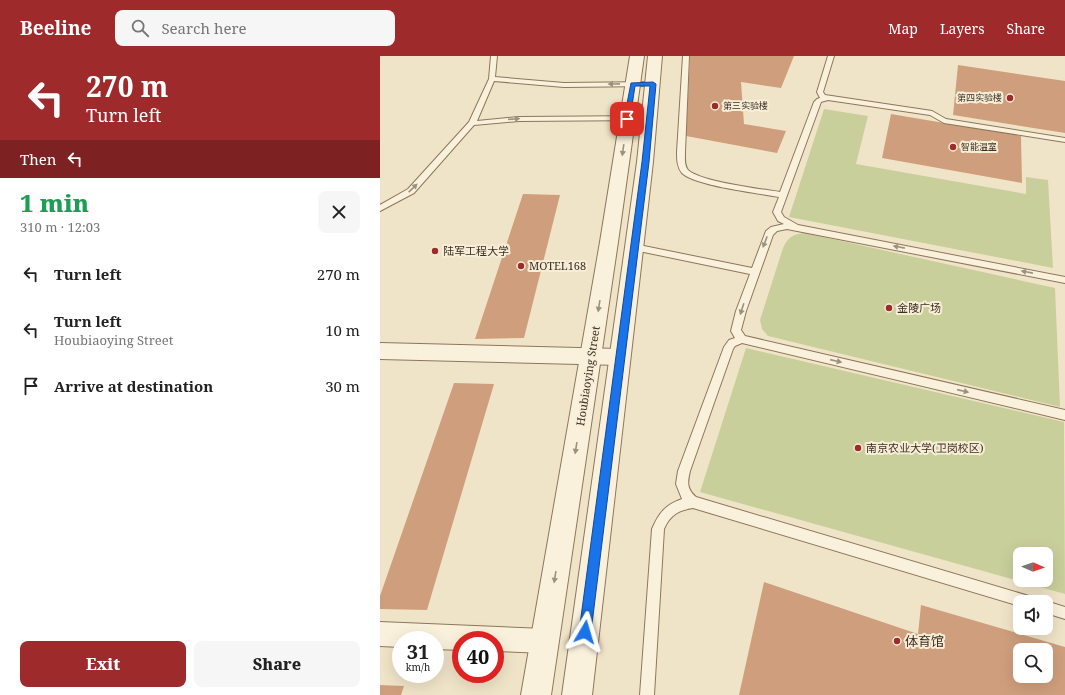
<!DOCTYPE html>
<meta charset="utf-8">
<style>
body{margin:0;font-family:"Noto Serif","Noto Sans SC",serif;background:#f6f6f6;color:#222;height:100vh;display:flex;flex-direction:column;font-size:15px;white-space:nowrap}
*{box-sizing:border-box;margin:0}
p{font-size:13px;color:#767676}
.icon{flex:none;width:22px;height:22px;fill:none;stroke:currentColor;stroke-width:2;stroke-linecap:round;stroke-linejoin:round}
.map{position:relative;flex:1;overflow:hidden}
.side{display:flex;flex-direction:column;background:#fff;width:380px}
.side>*{flex:none}
.banner{background:#9e2a2b;color:#fff;overflow:hidden}
.needle{width:26px;rotate:92deg}
.fabs{position:absolute;left:633px;top:491px;display:grid;gap:8px}
.fabs a{display:grid;place-items:center;width:40px;height:40px;border-radius:8px;background:#fff;box-shadow:0 4px 16px #0002;font-size:20px}
.speed{position:absolute;left:12px;top:575px;display:flex;gap:8px;font-size:20px;font-weight:700;text-align:center}
.speed>*{display:grid;place-content:center;width:52px;height:52px;border-radius:50%;background:#fff;box-shadow:0 4px 16px #0002;line-height:1}
.speed small{font-size:10px;font-weight:400}
.speed .limit{border:6px solid #d22;background:#fff;color:#111}
.pin{position:absolute;display:grid;place-items:center;width:34px;height:34px;color:#fff;margin:-17px;border-radius:8px;box-shadow:0 2px 6px #0006}
.me{position:absolute;width:44px;margin:-22px;rotate:7deg;stroke-linejoin:round;filter:drop-shadow(0 0 3px #0008)}
.turn{display:flex;align-items:center;gap:14px;height:84px;padding:0 20px;font-size:18px}
.turn .icon{width:52px;height:52px;stroke-width:2.5}
.turn b{display:block;font-size:28px;line-height:34px}
.then{display:flex;align-items:center;height:38px;padding:0 20px;background:#0003;gap:8px;font-size:15px}
.round{display:grid;place-items:center;flex:none;width:42px;height:42px;border-radius:8px;background:#f6f6f6}
.headline{display:flex;align-items:center;justify-content:space-between;height:68px;padding:0 20px}
h1{font-size:24px;font-weight:800;line-height:30px;color:#1e9e55}
.cta{display:flex;gap:8px;margin-top:auto;padding:8px 20px}
.cta a{flex:1;height:46px;border-radius:8px;background:#9e2a2b;color:#fff;font-size:16px;font-weight:800;line-height:46px;text-align:center}
.cta a+a{background:#f6f6f6;color:#222}
ul{padding:0;list-style:none}
li{display:flex;align-items:center;gap:12px;height:56px;padding:0 20px}
li div{flex:1}
li b{display:block;font-size:15px}
li em{font-style:normal}
header{display:flex;align-items:center;gap:24px;box-sizing:border-box;height:56px;padding:0 20px;background:#9e2a2b;color:#fff}
header strong{font-size:19px}
nav{display:flex;gap:22px;margin-inline-start:auto;font-size:14px}
.search{width:280px;height:36px;background:#f6f6f6;display:flex;align-items:center;gap:10px;box-sizing:border-box;padding:0 14px;border-radius:8px;color:#767676;font-size:15px}
main{display:flex;flex:1;min-height:0}
.map>svg:first-child{display:block}
.green{fill:#c9cf9b;fill-rule:evenodd}
.building{fill:#cf9f7d;fill-rule:evenodd}
.lines{fill:none;stroke-linecap:round;stroke-linejoin:round}
.service-casing{stroke:#8d765c;stroke-width:2}
.minor-casing{stroke:#8d765c;stroke-width:2}
.tertiary-casing{stroke:#8d765c;stroke-width:2}
.service{fill:#faf1dc;fill-rule:evenodd}
.minor{fill:#faf1dc;fill-rule:evenodd}
.tertiary{fill:#faf1dc;fill-rule:evenodd}
.oneway{fill:#9c907e}
.route{fill:#1a73e8;stroke:#114b97}
.poi-dot{fill:#9e2a2b;stroke:#f7eed8;stroke-width:1.5}
.labels{text-anchor:middle;stroke-width:4;stroke-linejoin:round;paint-order:stroke}
.far-poi-label{font-size:9px;fill:#3d2e20;stroke:#f7eed8;text-anchor:start}
.poi-label{font-size:11px;fill:#3d2e20;stroke:#f7eed8;text-anchor:start}
.street-label{font-size:11px;fill:#3d2e20;stroke:#f7eed8}
.near-poi-label{font-size:13px;fill:#3d2e20;stroke:#f7eed8;text-anchor:start}
</style>
<header>
<strong>Beeline</strong>
<div class="search"><svg class="icon" aria-label="search" viewBox="0 0 24 24"><circle cx="10" cy="10" r="6"/><path d="M15 15l6 6"/></svg>Search here</div>
<nav><a>Map</a><a>Layers</a><a>Share</a></nav>
</header>
<main>
<section class="side">
<div class="banner">
<div class="turn"><svg class="icon" aria-label="left" viewBox="0 0 24 24"><path d="M17 20v-9H6M10 6l-5 5 5 5"/></svg><div><b>270 m</b>Turn left</div></div>
<div class="then">Then<svg class="icon" aria-label="left" viewBox="0 0 24 24"><path d="M17 20v-9H6M10 6l-5 5 5 5"/></svg></div>
</div>
<div class="headline"><div><h1>1 min</h1><p>310 m · 12:03</p></div><a class="round"><svg class="icon" aria-label="close" viewBox="0 0 24 24"><path d="M6 6l12 12M18 6L6 18"/></svg></a></div>
<ul>
<li><svg class="icon" aria-label="left" viewBox="0 0 24 24"><path d="M17 20v-9H6M10 6l-5 5 5 5"/></svg><div><b>Turn left</b></div><em>270 m</em></li>
<li><svg class="icon" aria-label="left" viewBox="0 0 24 24"><path d="M17 20v-9H6M10 6l-5 5 5 5"/></svg><div><b>Turn left</b><p>Houbiaoying Street</p></div><em>10 m</em></li>
<li><svg class="icon" aria-label="arrive" viewBox="0 0 24 24"><path d="M6 21V4h12l-3 4 3 4H6"/></svg><div><b>Arrive at destination</b></div><em>30 m</em></li>
</ul>
<div class="cta"><a>Exit</a><a>Share</a></div>
</section>
<div class="map">
<svg width="685" height="639" viewBox="0 0 685 639">
<rect width="100%" height="100%" fill="#f0e4c8"/>
<g class="green">
<path d="M444,53L488,60L476,108L646,138V121L668,124L673,212L409,161Z"/>
<path d="M425,177L675,232L680,351L388,280L382,273L380,264L403,192C408,181 413,178 425,177Z"/>
<path d="M366,292L684,366L685,538L320,436ZM640,498H666V524H640Z"/>
</g>
<g class="building">
<path d="M310,0H414L401,32L361,26L364,68L406,75L397,97L306,80Z"/>
<path d="M578,9L685,25V77L573,59Z"/>
<path d="M511,58L641,80L642,127L502,102Z"/>
<path d="M143,138L180,139L144,282L95,283Z"/>
<path d="M74,327L114,328L47,554L0,553V540Z"/>
<path d="M384,526L538,578L541,549L685,591V639H359ZM640,594H666V620H640Z"/>
<path d="M0,629L24,630L21,639H0Z"/>
</g>
<g class="lines">
<g class="service-casing">
<g id="service">
<path d="M111,0H117L115,21L184,27L273,26L276,28L273,30L184,31L114,25L97,65L139,61L269,60L272,62L269,64L139,65L94,69L34,137L0,155V149L28,133L89,66L109,23Z"/>
<path d="M303,0H309L305,96C305,102 304,109 308,114C321,126 381,133 400,136L434,46L437,43L440,42L437,36L448,0H454L443,36L445,39L552,55L566,63L685,82V86L564,67L550,59L448,44L441,46L401,156L404,161L418,169L685,221V227L407,173L397,175L393,179L366,255L361,274L365,280L685,354V364L362,287L355,290L353,293L310,415C307,427 307,433 316,441L649,540L653,542L655,546H640V550L313,452C299,454 290,459 284,473L274,639H260L272,473C279,457 285,449 302,443L296,428L298,415L344,291L349,284L355,282L351,275L356,255L370,218L254,194L250,191L254,188L372,212L386,175L391,171L404,168L398,165L393,156L399,141C379,137 315,130 302,117C297,111 297,103 297,96Z"/>
<path d="M666,545L685,551V563L666,557V546H663Z"/>
</g>
</g>
<g class="minor-casing">
<g id="minor">
<path d="M0,287L240,293L247,296L249,301L247,306L240,309L0,303Z"/>
<path d="M0,566L165,573L174,576L177,585L174,594L165,597L115,595V584H81V594L55,593V584H21V591L0,590Z"/>
</g>
</g>
<g class="tertiary-casing">
<g id="tertiary">
<path d="M250,0H264L238,186L171,639H141L220,186Z"/>
<path d="M268,0H282L273,106L212,639H182L257,106Z"/>
</g>
</g>
<use href="#service" class="service"/>
<use href="#minor" class="minor"/>
<use href="#tertiary" class="tertiary"/>
</g>
<defs><path id="oneway-solid" d="M-6-.8H1V-3.2L6.5 0L1 3.2V.8H-6Z"/></defs>
<g class="oneway">
<use href="#oneway-solid" transform="translate(234 28) rotate(179)"/>
<use href="#oneway-solid" transform="translate(134 63) rotate(-4)"/>
<use href="#oneway-solid" transform="translate(243 94) rotate(98)"/>
<use href="#oneway-solid" transform="translate(33 132) rotate(-44)"/>
<use href="#oneway-solid" transform="translate(385 186) rotate(111)"/>
<use href="#oneway-solid" transform="translate(519 191) rotate(-169)"/>
<use href="#oneway-solid" transform="translate(647 216) rotate(-169)"/>
<use href="#oneway-solid" transform="translate(219 250) rotate(99)"/>
<use href="#oneway-solid" transform="translate(362 253) rotate(108)"/>
<use href="#oneway-solid" transform="translate(456 305) rotate(13)"/>
<use href="#oneway-solid" transform="translate(583 335) rotate(13)"/>
<use href="#oneway-solid" transform="translate(196 392) rotate(99)"/>
<use href="#oneway-solid" transform="translate(175 521) rotate(99)"/>
</g>
<path class="route" d="M273,26L276,28L269,106L211,576L209,580L205,582L201,580L199,576L262,106L270,30H255L250,63L247,65L244,63L251,27Z"/>
<g class="poi-dot">
<circle cx="630" cy="42" r="4"/>
<circle cx="335" cy="50" r="4"/>
<circle cx="573" cy="91" r="4"/>
<circle cx="55" cy="195" r="4"/>
<circle cx="141" cy="210" r="4"/>
<circle cx="509" cy="252" r="4"/>
<circle cx="478" cy="392" r="4"/>
<circle cx="517" cy="585" r="4"/>
</g>
<g class="labels">
<g class="far-poi-label">
<text x="622" y="45" text-anchor="end">第四实验楼</text>
<text x="343" y="53">第三实验楼</text>
<text x="581" y="94">智能温室</text>
</g>
<g class="poi-label">
<text x="63" y="199">陆军工程大学</text>
<text x="149" y="214">MOTEL168</text>
<text x="517" y="256">金陵广场</text>
<text x="486" y="396">南京农业大学(卫岗校区)</text>
</g>
<g class="street-label">
<text transform="translate(208 320) rotate(-81)" y="4">Houbiaoying Street</text>
</g>
<g class="near-poi-label">
<text x="525" y="590">体育馆</text>
</g>
</g>
</svg>
<div class="fabs">
<a><svg class="needle" viewBox="-14 -14 28 28"><path d="M0-13l5 13h-10z" fill="#e53935"/><path d="M0 13l5-13h-10z" fill="#767676"/></svg></a>
<a><svg class="icon" aria-label="sound" viewBox="0 0 24 24"><path d="M4 9h4l5-4v14l-5-4H4zM17 9q2 3 0 6"/></svg></a>
<a><svg class="icon" aria-label="search" viewBox="0 0 24 24"><circle cx="10" cy="10" r="6"/><path d="M15 15l6 6"/></svg></a>
</div>
<div class="speed"><div>31<small>km/h</small></div><div class="limit">40</div></div>
<div class="pin" style="left:247px;top:63px;background:#d93025"><svg class="icon" aria-label="arrive" viewBox="0 0 24 24"><path d="M6 21V4h12l-3 4 3 4H6"/></svg></div>
<svg class="me" style="left:205px;top:576px" viewBox="-20 -20 40 40"><path d="M0-17L14 15 0 8-14 15z" fill="#1a73e8" stroke="#fff" stroke-width="4"/></svg>
</div>
</main>
